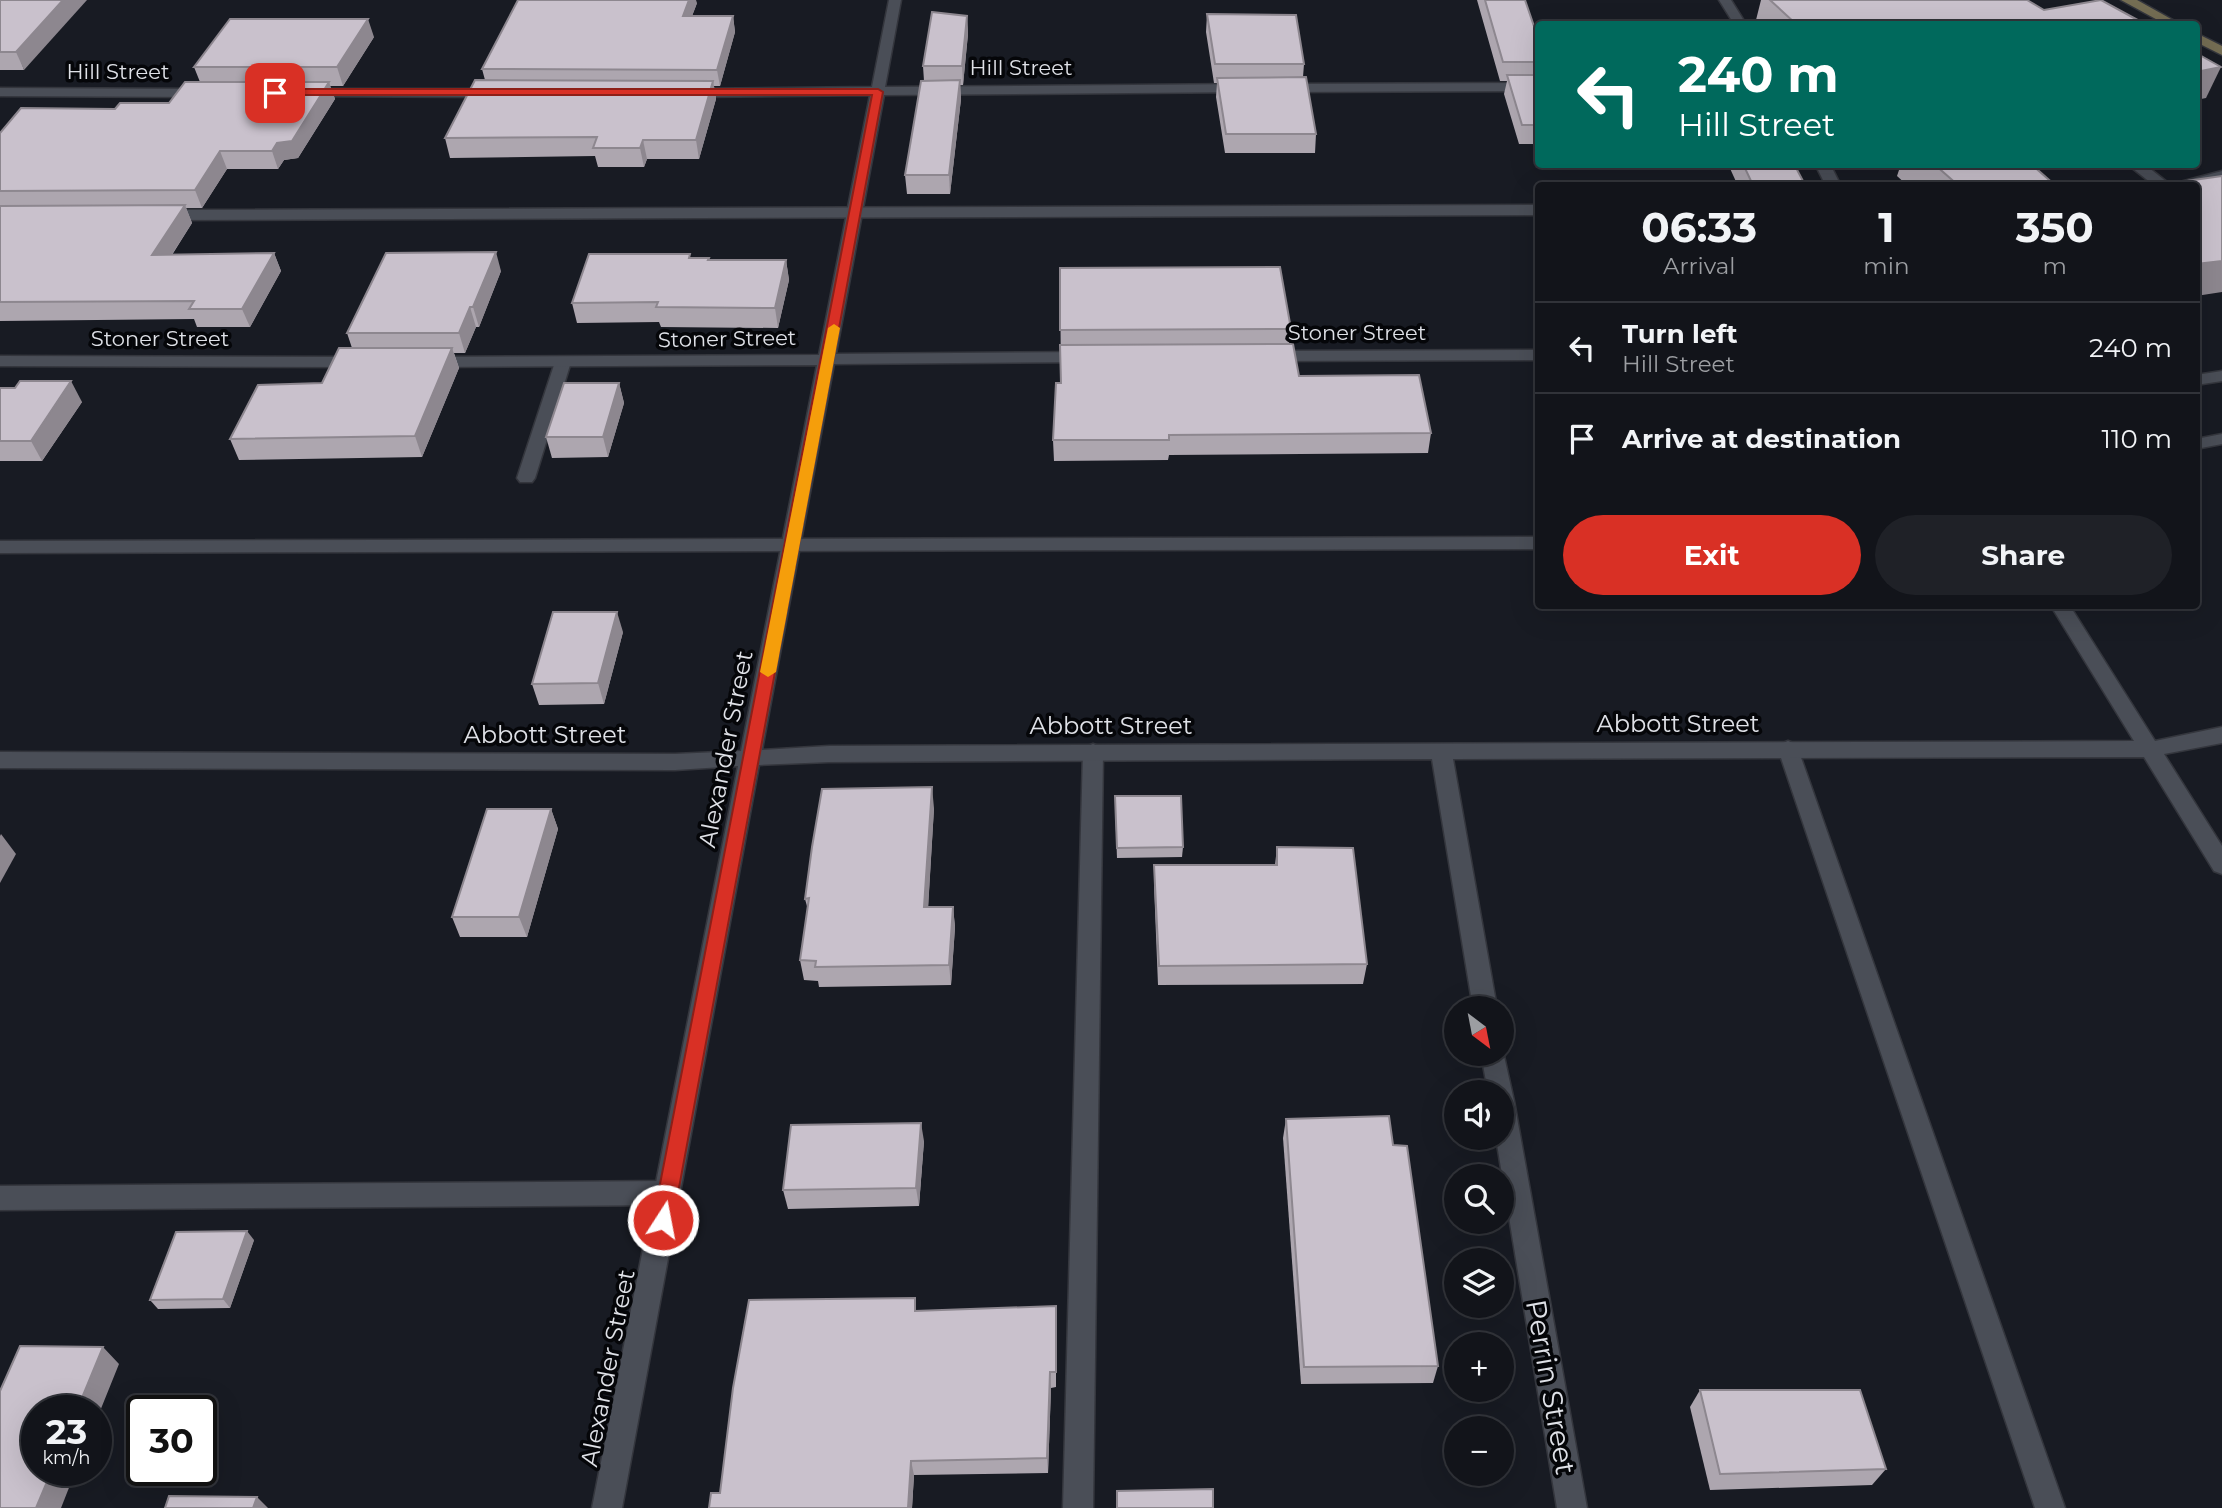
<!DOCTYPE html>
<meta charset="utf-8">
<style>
body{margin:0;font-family:Montserrat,sans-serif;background:#1f2127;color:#f1f3f6;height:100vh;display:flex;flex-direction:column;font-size:26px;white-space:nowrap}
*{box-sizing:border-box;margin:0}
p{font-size:23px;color:#9c9ea2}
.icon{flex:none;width:38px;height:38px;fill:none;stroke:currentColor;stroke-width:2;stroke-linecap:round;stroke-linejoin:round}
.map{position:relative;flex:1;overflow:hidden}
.panel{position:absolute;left:1535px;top:182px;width:665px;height:427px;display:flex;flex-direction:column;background:#12141a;border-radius:7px;box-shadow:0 7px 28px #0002,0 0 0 2px #313339}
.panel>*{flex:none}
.hud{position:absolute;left:1535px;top:21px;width:665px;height:147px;border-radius:7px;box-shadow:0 7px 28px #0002,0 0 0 2px #313339;background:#00695c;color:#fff;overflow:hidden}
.needle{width:46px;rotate:148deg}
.controls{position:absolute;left:1444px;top:996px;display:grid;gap:14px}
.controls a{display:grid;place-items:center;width:70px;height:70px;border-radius:50%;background:#12141a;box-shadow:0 7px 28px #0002,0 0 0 2px #313339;font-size:35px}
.speed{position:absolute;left:21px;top:1395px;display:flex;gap:14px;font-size:35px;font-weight:700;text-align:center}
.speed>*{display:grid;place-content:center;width:91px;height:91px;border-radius:50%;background:#12141a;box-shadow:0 7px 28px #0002,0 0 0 2px #313339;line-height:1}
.speed small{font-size:18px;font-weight:400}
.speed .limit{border:4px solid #111;border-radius:10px;background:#fff;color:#111}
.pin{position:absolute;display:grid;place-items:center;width:60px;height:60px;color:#fff;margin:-30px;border-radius:14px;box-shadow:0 4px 10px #0006}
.me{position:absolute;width:77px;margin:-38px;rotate:11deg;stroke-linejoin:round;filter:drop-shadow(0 0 5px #0008)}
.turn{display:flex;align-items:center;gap:24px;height:147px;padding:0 28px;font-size:32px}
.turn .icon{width:91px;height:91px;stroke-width:2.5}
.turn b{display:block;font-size:49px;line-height:60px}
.eta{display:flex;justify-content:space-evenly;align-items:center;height:119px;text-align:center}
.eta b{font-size:42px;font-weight:700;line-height:49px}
.button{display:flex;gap:14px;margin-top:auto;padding:14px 28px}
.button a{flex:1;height:80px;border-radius:42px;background:#d93025;color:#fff;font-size:28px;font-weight:700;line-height:80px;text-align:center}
.button a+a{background:#1f2127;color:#f1f3f6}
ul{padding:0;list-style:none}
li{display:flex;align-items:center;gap:21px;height:91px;padding:0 28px;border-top:2px solid #313339}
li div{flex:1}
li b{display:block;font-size:26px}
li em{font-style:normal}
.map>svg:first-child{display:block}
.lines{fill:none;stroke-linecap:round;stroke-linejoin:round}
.lane-casing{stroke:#34363d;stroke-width:3}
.street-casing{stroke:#34363d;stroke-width:3}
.secondary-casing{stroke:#34363d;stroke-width:3}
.lane{fill:#4a4e57;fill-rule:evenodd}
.street{fill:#4a4e57;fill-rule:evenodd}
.secondary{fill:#746d53;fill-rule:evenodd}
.wall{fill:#ada6af}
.shaded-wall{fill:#8d878f}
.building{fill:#c9c1cc;stroke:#8d878f;stroke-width:2}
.route{fill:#d93025;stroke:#8d1f18;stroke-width:2}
.slow{fill:#f59e0b}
.labels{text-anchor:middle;stroke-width:7;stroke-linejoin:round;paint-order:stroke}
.far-street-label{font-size:21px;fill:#dfe1e7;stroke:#050609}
.street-label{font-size:24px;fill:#dfe1e7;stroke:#050609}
.near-street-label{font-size:28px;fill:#dfe1e7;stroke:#050609}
</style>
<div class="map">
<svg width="2222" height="1508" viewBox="0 0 2222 1508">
<rect width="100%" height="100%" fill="#181b23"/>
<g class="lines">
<g class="lane-casing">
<g id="lane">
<path d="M2127,164H2144L2172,186H2155Z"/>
<path d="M1538,205V215L161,220L153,215L161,210Z"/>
<path d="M563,357L571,362L535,478L532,482H520L517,478L555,362Z"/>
<path d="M2222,371V381L2196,385V375Z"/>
<path d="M2222,434V444L2196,449V439Z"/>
<path d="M1538,537V549L0,553V541Z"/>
<path d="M1788,741L1795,744L1798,749L2065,1508H2035L1778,749L1781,744Z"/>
<path d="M1093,744L1100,747L1103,752L1093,1508H1063L1083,752L1086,747Z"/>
<path d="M668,1181L677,1185L681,1193L677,1201L668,1205L0,1210V1186Z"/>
</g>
</g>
<g class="street-casing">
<g id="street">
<path d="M889,0H901L885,87L1246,84L1253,88L1246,92L884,95L836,354L1090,352L1098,357L1090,362L834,364L762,750L829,746L2134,741L2051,606H2070L2155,741L2222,727V743L2164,754L2222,846V874L2214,871L2144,757L1453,759L1497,1008H1473L1432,759L829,762L759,765L622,1508H592L738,766L675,770L0,768V752L675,754L741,751L817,365L429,367L421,362L429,357L819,355L870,95L686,97L679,93L686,89L872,87Z"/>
<path d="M1719,0H1731L1746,24H1734Z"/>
<path d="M1538,83V91L1281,92L1274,88L1281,84Z"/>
<path d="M0,88L203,89L210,93L203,97L0,96Z"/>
<path d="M305,89H497L504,93L497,97L300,96L298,93Z"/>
<path d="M1815,164H1830L1841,186H1826Z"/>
<path d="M2222,171V179L2194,186H2165Z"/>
<path d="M1538,350V360L1269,361L1261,356L1269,351Z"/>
<path d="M0,356L362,357L370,362L362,367L0,366Z"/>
<path d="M1502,1047L1514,1101L1587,1508H1557L1496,1138H1502V1092H1488L1481,1054H1502Z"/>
</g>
</g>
<g class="secondary-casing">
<g id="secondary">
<path d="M2121,0H2137L2180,24H2165Z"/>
<path d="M2196,33L2222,46V55L2196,42Z"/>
</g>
</g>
<use href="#lane" class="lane"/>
<use href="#street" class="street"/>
<use href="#secondary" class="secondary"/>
</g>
<g class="wall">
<path d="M0,0L24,70H0Z"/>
<path d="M1477,0H1525L1538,38V144H1519L1504,94L1507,81H1500Z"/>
<path d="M1761,0H2027L2044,10L2145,24H1755Z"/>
<path d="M697,3L692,16H733L735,32L720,86H714L716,99L699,159H647L644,167H598L595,156L450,158L445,138L485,80L482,69Z"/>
<path d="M1207,14L1304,64L1303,77L1316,134L1315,153H1225L1216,97L1217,83H1214L1206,32Z"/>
<path d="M967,16L968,34L963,85H960L961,99L950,194H907L905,175L924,81L923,66Z"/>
<path d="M374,37L343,86H330L335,99L298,158L284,160L278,169H227L202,208H186L192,223L172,255L274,253L281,271L250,327H197L194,319L0,321V133L169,103L200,82L194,67Z"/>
<path d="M1728,164H1794L1803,181L1801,186H1738Z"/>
<path d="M1898,164H2031L2056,186H1908L1897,176L1900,167Z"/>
<path d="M691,258L709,260H786L789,280L778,328L661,327L659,322L577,323L572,303Z"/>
<path d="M1060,268L1291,329L1289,344L1299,376L1431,433L1428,453L1169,455L1168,460L1054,461L1053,440L1061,383Z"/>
<path d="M501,271L479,327H476L465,353H454L459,368L422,457L239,460L230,439L322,383L352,348L347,333Z"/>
<path d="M619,383L624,403L608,457L552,458L546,437Z"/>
<path d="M0,388L82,402L42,461H0Z"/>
<path d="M623,632L604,704L539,705L532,684Z"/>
<path d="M1115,807L1183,847L1182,857L1117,858Z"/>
<path d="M934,808L928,907H953L955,927L951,985L819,987L818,981L804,980L800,960L808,910L805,899Z"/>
<path d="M551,809L558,829L527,937H460L452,917Z"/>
<path d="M1277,847L1367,964L1363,984L1158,985L1154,885V865H1275Z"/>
<path d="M1286,1119L1393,1145L1438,1366L1433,1383L1301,1384L1283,1138Z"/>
<path d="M924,1141L919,1206L788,1209L783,1190Z"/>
<path d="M254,1240L230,1308L158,1309L150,1300Z"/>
<path d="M1056,1306V1387L1051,1388L1048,1473L914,1475L912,1508H709L720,1493L918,1311Z"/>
<path d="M1700,1390L1886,1469L1872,1485L1710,1490L1690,1407Z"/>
</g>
<g class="shaded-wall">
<path d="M63,0H87L24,70L16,52Z"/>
<path d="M689,0H696L697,3L686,32L683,16Z"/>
<path d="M733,16L735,32L720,86L717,70Z"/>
<path d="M967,16L968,34L963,85L962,66Z"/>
<path d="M368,19L374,37L343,86L337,67Z"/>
<path d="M2221,67L2206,98L2196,100V72Z"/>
<path d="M960,80L961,99L950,194L949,175Z"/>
<path d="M713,81L716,99L699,159L696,140Z"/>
<path d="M329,82L335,99L298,158L284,160L278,169L272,151L277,143Z"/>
<path d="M643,140L647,159L644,167L640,148Z"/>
<path d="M220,151L227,169L202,208L195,190Z"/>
<path d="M185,205L192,223L160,273L152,255Z"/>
<path d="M496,252L501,271L479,327L473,307Z"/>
<path d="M274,253L281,271L250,327L242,309Z"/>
<path d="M786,260L789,280L778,328L775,308Z"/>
<path d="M2222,261V292L2196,296V264Z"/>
<path d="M470,307L476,327L465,353L459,333Z"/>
<path d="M452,348L459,368L422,457L415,436Z"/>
<path d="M71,381L82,402L42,461L31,441Z"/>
<path d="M619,383L624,403L608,457L603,437Z"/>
<path d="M617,612L623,632L604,704L598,683Z"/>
<path d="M932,787L934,808L927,927L924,907Z"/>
<path d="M551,809L558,829L527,937L519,917Z"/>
<path d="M1,834L16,854L0,883V836Z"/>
<path d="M953,907L955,927L951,985L949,965Z"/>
<path d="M921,1123L924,1141L919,1206L916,1188Z"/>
<path d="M247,1231L254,1240L230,1308L223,1299Z"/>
<path d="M103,1347L119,1364L96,1421V1410H77Z"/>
<path d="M1050,1372L1051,1388L1048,1473L1047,1458Z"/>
<path d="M911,1461L914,1475L912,1508H908Z"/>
<path d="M52,1470H76L61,1508H36Z"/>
<path d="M257,1497L268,1508H253Z"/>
</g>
<g class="building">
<path d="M0,0H63L16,52H0Z"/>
<path d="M518,0H689L683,16H733L717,70L482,69Z"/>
<path d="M1485,0H1525L1538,38V62H1503Z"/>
<path d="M1770,0H2027L2044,10L2101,0L2145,24H1796Z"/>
<path d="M932,12L967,16L962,66H923Z"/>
<path d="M1207,14L1296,15L1304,64H1215Z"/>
<path d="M230,19H368L337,67H194Z"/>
<path d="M2196,53L2221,67L2196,72Z"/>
<path d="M1507,75H1538V125H1522Z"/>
<path d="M1306,77L1316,134H1226L1217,78Z"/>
<path d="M475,80L713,81L696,140H643L640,148H593L597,137L445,138Z"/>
<path d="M960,80L949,175H905L921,81Z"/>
<path d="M185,82H329L292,141L277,143L272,151H220L195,190L0,191V133L21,108L115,109L120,103H169Z"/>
<path d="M1743,164H1794L1803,181H1751Z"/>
<path d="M1934,164H2031L2056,186H1959Z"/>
<path d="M2222,176V261L2196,264V186H2151Z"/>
<path d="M185,205L152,255L274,253L242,309H189L194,301L0,302V206Z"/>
<path d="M496,252L473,307H470L459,333H347L386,253Z"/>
<path d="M589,254H690L689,258H709L708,260H786L775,308L656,307L658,302L572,303Z"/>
<path d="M1280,267L1291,329L1060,330V268Z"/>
<path d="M1293,344L1299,376L1419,375L1431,433L1169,435V440H1053L1056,383H1061L1060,345Z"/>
<path d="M339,348H452L415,436L230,439L258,385L322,383Z"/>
<path d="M20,381H71L31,441H0V388H15Z"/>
<path d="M564,383H619L603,437H546Z"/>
<path d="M553,612H617L598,683L532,684Z"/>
<path d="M932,787L924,907H953L949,965L815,967L816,961L800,960L809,898L805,899L812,847L822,789Z"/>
<path d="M1115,796H1181L1183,847L1117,848Z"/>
<path d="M487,809H551L519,917H452Z"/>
<path d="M1277,847L1353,848L1367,964L1159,966L1154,865H1277Z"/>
<path d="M1389,1116L1393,1145L1407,1146L1438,1366L1304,1367L1286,1119Z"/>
<path d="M921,1123L916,1188L783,1190L791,1125Z"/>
<path d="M247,1231L223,1299L150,1300L176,1232Z"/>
<path d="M915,1298V1311L1056,1306V1372H1050L1047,1458L911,1461L908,1508H709L711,1493H720L733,1388L749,1300Z"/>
<path d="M20,1346L103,1347L77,1410H37V1470H52L36,1508H0V1391Z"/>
<path d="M1700,1390H1860L1886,1469L1720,1474Z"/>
<path d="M1213,1489V1508H1117V1491Z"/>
<path d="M169,1496L257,1497L253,1508H165Z"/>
</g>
<path class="route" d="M275,89H878L883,92L673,1220L670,1226L663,1229L656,1226L653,1220L872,95H272V90Z"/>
<path class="slow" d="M834,324L840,328L776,672L768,677L760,672L828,328Z"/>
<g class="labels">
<g class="far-street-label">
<text x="1021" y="75">Hill Street</text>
<text x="118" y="79">Hill Street</text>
<text x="1357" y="340">Stoner Street</text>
<text x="160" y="346">Stoner Street</text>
<text transform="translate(727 339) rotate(-1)" y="7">Stoner Street</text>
</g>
<g class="street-label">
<text x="1678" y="732">Abbott Street</text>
<text x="1111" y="734">Abbott Street</text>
<text x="545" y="743">Abbott Street</text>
<text transform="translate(726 749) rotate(-79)" y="8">Alexander Street</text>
<text transform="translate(608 1368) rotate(-79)" y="8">Alexander Street</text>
</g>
<g class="near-street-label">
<text transform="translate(1551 1387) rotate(80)" y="10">Perrin Street</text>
</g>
</g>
</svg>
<div class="controls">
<a><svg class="needle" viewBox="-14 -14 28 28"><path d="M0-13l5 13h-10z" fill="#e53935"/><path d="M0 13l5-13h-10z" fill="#9c9ea2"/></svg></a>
<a><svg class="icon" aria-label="sound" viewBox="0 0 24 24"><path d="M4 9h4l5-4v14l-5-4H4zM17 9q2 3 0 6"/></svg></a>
<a><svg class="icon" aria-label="search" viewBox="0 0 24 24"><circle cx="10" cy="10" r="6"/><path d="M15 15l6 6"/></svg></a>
<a><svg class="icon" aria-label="layers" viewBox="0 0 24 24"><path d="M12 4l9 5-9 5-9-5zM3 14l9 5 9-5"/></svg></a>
<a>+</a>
<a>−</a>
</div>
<div class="speed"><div>23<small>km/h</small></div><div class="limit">30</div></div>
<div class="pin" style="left:275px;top:93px;background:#d93025"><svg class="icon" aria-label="arrive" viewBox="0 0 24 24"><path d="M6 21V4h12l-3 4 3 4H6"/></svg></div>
<svg class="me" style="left:663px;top:1220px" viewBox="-20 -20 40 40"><circle r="17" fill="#d93025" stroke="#fff" stroke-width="3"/><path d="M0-11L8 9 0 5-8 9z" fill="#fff"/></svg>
<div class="hud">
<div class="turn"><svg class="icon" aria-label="left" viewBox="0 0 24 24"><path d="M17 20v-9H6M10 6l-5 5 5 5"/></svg><div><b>240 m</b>Hill Street</div></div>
</div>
<section class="panel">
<div class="eta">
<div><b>06:33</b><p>Arrival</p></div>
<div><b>1</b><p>min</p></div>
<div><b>350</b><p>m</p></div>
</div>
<ul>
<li><svg class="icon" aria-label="left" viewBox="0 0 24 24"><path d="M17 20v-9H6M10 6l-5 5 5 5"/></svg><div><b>Turn left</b><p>Hill Street</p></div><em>240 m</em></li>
<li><svg class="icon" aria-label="arrive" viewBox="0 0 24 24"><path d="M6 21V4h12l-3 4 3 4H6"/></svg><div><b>Arrive at destination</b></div><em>110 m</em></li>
</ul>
<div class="button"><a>Exit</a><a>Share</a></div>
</section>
</div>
